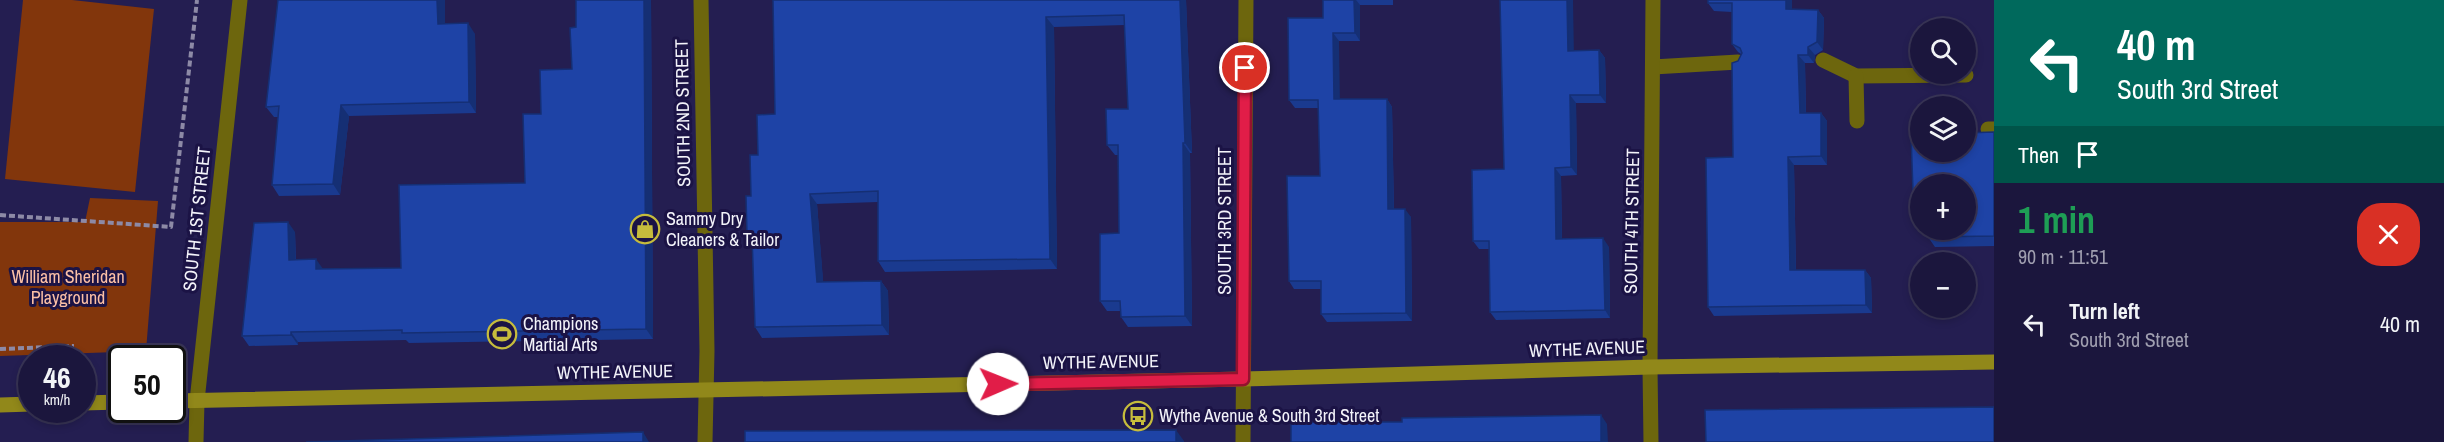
<!DOCTYPE html>
<meta charset="utf-8">
<style>
body{margin:0;font-family:"Archivo Narrow",sans-serif;background:#282348;color:#f1f3f6;height:100vh;display:flex;flex-direction:column;font-size:22px;white-space:nowrap}
*{box-sizing:border-box;margin:0}
p{font-size:20px;color:#a09fb0}
.icon{flex:none;width:33px;height:33px;fill:none;stroke:currentColor;stroke-width:2;stroke-linecap:round;stroke-linejoin:round}
.map{position:relative;flex:1;overflow:hidden}
.drawer{display:flex;flex-direction:column;background:#1b163d;width:450px}
.drawer>*{flex:none}
.hud{background:#00695c;color:#fff;overflow:hidden}
.controls{position:absolute;left:1910px;top:18px;display:grid;gap:12px}
.controls a{display:grid;place-items:center;width:66px;height:66px;border-radius:50%;background:#1b163d;box-shadow:0 3px 9px #0003,0 0 0 2px #393557;font-size:30px}
.speed{position:absolute;left:18px;top:345px;display:flex;gap:12px;font-size:30px;font-weight:700;text-align:center}
.speed>*{display:grid;place-content:center;width:78px;height:78px;border-radius:50%;background:#1b163d;box-shadow:0 3px 9px #0003,0 0 0 2px #393557;line-height:1}
.speed small{font-size:15px;font-weight:400}
.speed .limit{border:3px solid #111;border-radius:9px;background:#fff;color:#111}
.pin{position:absolute;display:grid;place-items:center;width:51px;height:51px;color:#fff;margin:-26px;border:3px solid #fff;border-radius:50%;box-shadow:0 2px 6px #0007}
.me{position:absolute;width:66px;margin:-33px;rotate:89deg;stroke-linejoin:round;filter:drop-shadow(0 0 4px #0008)}
.turn{display:flex;align-items:center;gap:21px;height:126px;padding:0 24px;font-size:27px}
.turn .icon{width:78px;height:78px;stroke-width:2.5}
.turn b{display:block;font-size:42px;line-height:51px}
.then{display:flex;align-items:center;height:57px;padding:0 24px;background:#0003;gap:12px;font-size:22px}
.round{display:grid;place-items:center;flex:none;width:63px;height:63px;border-radius:24px;background:#282348}
.headline{display:flex;align-items:center;justify-content:space-between;height:102px;padding:0 24px}
h1{font-size:36px;font-weight:700;line-height:45px;color:#1e9e55}
ul{padding:0;list-style:none}
li{display:flex;align-items:center;gap:18px;height:78px;padding:0 24px}
li div{flex:1}
li b{display:block;font-size:22px}
li em{font-style:normal}
main{display:flex;flex:1;min-height:0}
.map>svg:first-child{display:block}
.green{fill:#82360c}
.lines{fill:none;stroke-linecap:round;stroke-linejoin:round}
.path{stroke:#8d8aa6;stroke-width:4;stroke-dasharray:6 3;stroke-linecap:butt}
.lane{stroke:#6d660d;stroke-width:15}
.street{stroke:#6d660d;stroke-width:15}
.secondary{stroke:#91881a;stroke-width:15}
.wall{fill:#1a3a8f}
.shaded-wall{fill:#152f74}
.building{fill:#1e43a6;stroke:#152f74;stroke-width:1.5}
.route-casing{stroke:#92132f;stroke-width:15}
.route{stroke:#e11d48;stroke-width:10}
.labels{text-anchor:middle;stroke-width:6;stroke-linejoin:round;paint-order:stroke}
.street-label{font-size:18px;fill:#f3f3fa;stroke:#1b1345}
.poi-label{font-size:18px;fill:#f3f3fa;stroke:#1b1345;text-anchor:start}
.park-label{font-size:18px;fill:#fcc0a6;stroke:#1b1345}
</style>
<main>
<div class="map">
<svg width="1994" height="442" viewBox="0 0 1994 442">
<rect width="100%" height="100%" fill="#241e51"/>
<g class="green">
<path d="M23,0H72L154,9L135,192L5,179Z"/>
<path d="M90,198L158,201L146,351L0,356V222H85Z"/>
</g>
<g class="lines">
<g class="path">
<path d="M0,215L171,227L197,0"/>
<path d="M0,349L74,346"/>
<path d="M65,350L74,349"/>
</g>
<g class="lane">
<path d="M1823,60L1856,76L1966,75"/>
<path d="M1653,67L1738,62"/>
<path d="M1856,76L1857,121"/>
<path d="M1988,129H1994"/>
</g>
<g class="street">
<path d="M701,0L707,351L705,442"/>
<path d="M196,442L197,401L240,0"/>
<path d="M1243,442L1246,0"/>
<path d="M1651,442L1650,367L1653,0"/>
</g>
<g class="secondary">
<path d="M172,401L1243,379L1650,367L1994,362"/>
<path d="M82,403L122,402"/>
<path d="M0,405L32,404"/>
</g>
</g>
<g class="wall">
<path d="M576,0H651L653,339L409,343L406,340L298,342V345L249,346L242,336L295,232L296,260L323,269L401,268L525,183L572,69L576,27Z"/>
<path d="M773,0H1186L1192,153H1190L1192,326L1128,327L1121,317V311H1107L1100,301L1119,233L1118,155H1115L1107,145L1128,109L1125,25L1054,27L1057,269L885,272L878,261V202L817,204L823,282L881,281L888,291L889,335L762,338L755,327L752,243L747,235L751,196L758,155L775,114Z"/>
<path d="M1323,0H1393V5H1360V41H1339V99H1387L1392,107L1394,209L1411,217L1412,321L1327,322L1321,314V289H1294L1289,281L1320,176L1319,108H1295L1289,100L1323,18Z"/>
<path d="M1708,0H1792V9L1818,10L1824,18L1823,50L1815,55L1814,63H1805L1806,113H1821L1827,121V165H1794L1796,270H1865L1871,278L1872,313L1714,316L1708,307L1733,157L1738,61L1741,54L1738,52L1732,44V12L1714,11L1708,3Z"/>
<path d="M445,24L475,34L476,113L349,116L340,195L279,196L272,185L278,117H274L266,107Z"/>
<path d="M1599,50L1605,58L1606,103H1576L1577,175L1561,176L1562,239L1609,247L1610,318L1496,320L1490,312L1489,249H1479L1473,241L1504,169L1574,51Z"/>
<path d="M1994,132V246L1935,247L1928,237V230H1965V184H1920V201L1913,191L1911,134H1920V152H1965V133Z"/>
</g>
<g class="shaded-wall">
<path d="M437,0H445V34L438,24Z"/>
<path d="M644,0H651L653,339L646,329Z"/>
<path d="M1180,0H1186L1192,153L1185,143Z"/>
<path d="M1354,0H1356L1360,5V41L1355,33Z"/>
<path d="M1567,0H1573L1574,59L1568,51Z"/>
<path d="M1786,0H1792V18L1786,9Z"/>
<path d="M1818,10L1824,18L1823,50L1817,42Z"/>
<path d="M1046,17L1054,27L1057,269L1050,259Z"/>
<path d="M468,23L475,34L476,113L469,102Z"/>
<path d="M1333,33L1339,41L1340,107L1334,99Z"/>
<path d="M1808,47L1815,55L1814,63L1808,55Z"/>
<path d="M1599,50L1605,58L1606,103L1600,95Z"/>
<path d="M1798,55L1805,63L1806,122L1800,113Z"/>
<path d="M1570,95L1576,103L1577,175L1571,167Z"/>
<path d="M1387,99L1392,107L1394,218L1388,209Z"/>
<path d="M341,105L349,116L340,195L333,184Z"/>
<path d="M1821,113L1827,121V165L1821,156Z"/>
<path d="M1183,143L1190,153L1192,326L1185,316Z"/>
<path d="M1788,157L1794,165L1796,279L1790,270Z"/>
<path d="M1555,168L1561,176L1562,247L1556,239Z"/>
<path d="M810,194L817,204L824,292L817,282Z"/>
<path d="M1405,209L1411,217L1412,321L1406,313Z"/>
<path d="M288,222L295,232L296,270L289,260Z"/>
<path d="M1603,238L1609,247L1610,318L1605,310Z"/>
<path d="M316,259L323,269H316Z"/>
<path d="M1865,270L1871,278L1872,313L1866,305Z"/>
<path d="M881,281L888,291L889,335L882,325Z"/>
<path d="M291,332L298,342V345L291,335Z"/>
<path d="M1601,415L1607,424L1608,442H1601Z"/>
<path d="M1176,430L1184,441V442H1176Z"/>
<path d="M643,432L649,442H643Z"/>
</g>
<g class="building">
<path d="M278,0H437L438,24L468,23L469,102L341,105L333,184L272,185L279,106L266,107Z"/>
<path d="M576,0H644L646,329L402,333V330L291,332V335L242,336L254,223L288,222L289,260L316,259V269L401,268L399,185L525,183L523,114H541L540,70L572,69L570,28L576,27Z"/>
<path d="M773,0H1180L1185,143H1183L1185,316L1121,317L1120,301H1100V234L1119,233L1118,145H1107L1106,109H1128L1124,15L1046,17L1050,259L878,261V191L810,194L817,282L881,281L882,325L755,327L752,235H747L746,196H751L750,155H758L757,115L775,114Z"/>
<path d="M1323,0H1354L1355,33H1333L1334,99H1387L1388,209H1405L1406,313L1321,314V281H1289L1287,176H1320L1318,100H1289L1288,18H1323Z"/>
<path d="M1500,0H1567L1568,51L1599,50L1600,95H1570L1571,167L1555,168L1556,239L1603,238L1605,310L1490,312L1489,241H1473L1472,170L1504,169Z"/>
<path d="M1708,0H1786V9L1818,10L1817,42L1808,47V55H1798L1800,113H1821V156L1788,157L1790,270H1865L1866,305L1708,307L1706,158L1733,157L1732,63L1738,61L1742,53L1740,48L1732,44V3H1708Z"/>
<path d="M1994,132V236L1928,237V230H1965V184H1920V190L1913,191L1911,134H1920V152H1965V133Z"/>
<path d="M1994,407V442H1706L1705,410Z"/>
<path d="M1601,415V442H1291V422H1402V418Z"/>
<path d="M1176,430V442H745V431Z"/>
<path d="M643,432V442H306Z"/>
</g>
<g class="lines">
<g class="route-casing">
<path id="route" d="M998,384L1243,379L1245,68"/>
</g>
<use href="#route" class="route"/>
</g>
<defs>
<g id="shop-ring" transform="scale(1.5)"><circle r="9.5" fill="#1b1345" stroke="#c6bc3c" stroke-width="1.5"/><path d="M-5-2.5h2.3a2.7 3.5 0 0 1 5.4 0H5L5.5 6h-11ZM-1.5-2.5h3a1.5 2.3 0 0 0-3 0Z" fill="#c6bc3c"/></g>
<g id="stadium-ring" transform="scale(1.5)"><circle r="9.5" fill="#1b1345" stroke="#c6bc3c" stroke-width="1.5"/><path d="M0-5a6.5 5 0 1 0 0 10a6.5 5 0 1 0 0-10ZM-3.5-1.8h7v3.6h-7Z" fill="#c6bc3c"/></g>
<g id="bus-ring" transform="scale(1.5)"><circle r="9.5" fill="#1b1345" stroke="#c6bc3c" stroke-width="1.5"/><path d="M-5-6H5V4H4V6H2V4H-2V6H-4V4H-5ZM-3.5-4V0h7V-4ZM-3.5 1.2v1.5H-2V1.2ZM2 1.2v1.5H3.5V1.2Z" fill="#c6bc3c"/></g>
</defs>
<g fill-rule="evenodd">
<use href="#shop-ring" x="645" y="229"/>
<use href="#stadium-ring" x="502" y="334"/>
<use href="#bus-ring" x="1138" y="416"/>
</g>
<g class="labels">
<g class="street-label">
<text transform="translate(683 113) rotate(-91)" y="6">SOUTH 2ND STREET</text>
<text transform="translate(197 219) rotate(-84)" y="6">SOUTH 1ST STREET</text>
<text transform="translate(1225 221) rotate(-90)" y="6">SOUTH 3RD STREET</text>
<text transform="translate(1632 221) rotate(-89)" y="6">SOUTH 4TH STREET</text>
<text transform="translate(1587 349) rotate(-2)" y="6">WYTHE AVENUE</text>
<text transform="translate(1101 362) rotate(-1)" y="6">WYTHE AVENUE</text>
<text transform="translate(615 372) rotate(-1)" y="6">WYTHE AVENUE</text>
</g>
<g class="poi-label">
<text x="666" y="225">Sammy Dry<tspan x="666" dy="21">Cleaners &amp; Tailor</tspan></text>
<text x="523" y="330">Champions<tspan x="523" dy="21">Martial Arts</tspan></text>
<text x="1159" y="422">Wythe Avenue &amp; South 3rd Street</text>
</g>
<g class="park-label">
<text x="68" y="283">William Sheridan<tspan x="68" dy="21">Playground</tspan></text>
</g>
</g>
</svg>
<div class="controls">
<a><svg class="icon" aria-label="search" viewBox="0 0 24 24"><circle cx="10" cy="10" r="6"/><path d="M15 15l6 6"/></svg></a>
<a><svg class="icon" aria-label="layers" viewBox="0 0 24 24"><path d="M12 4l9 5-9 5-9-5zM3 14l9 5 9-5"/></svg></a>
<a>+</a>
<a>−</a>
</div>
<div class="speed"><div>46<small>km/h</small></div><div class="limit">50</div></div>
<div class="pin" style="left:1245px;top:68px;background:#d93025"><svg class="icon" aria-label="arrive" viewBox="0 0 24 24"><path d="M6 21V4h12l-3 4 3 4H6"/></svg></div>
<svg class="me" style="left:998px;top:384px" viewBox="-20 -20 40 40"><circle r="19" fill="#fff"/><path d="M0-13L10 11 0 6-10 11z" fill="#e11d48"/></svg>
</div>
<section class="drawer">
<div class="hud">
<div class="turn"><svg class="icon" aria-label="left" viewBox="0 0 24 24"><path d="M17 20v-9H6M10 6l-5 5 5 5"/></svg><div><b>40 m</b>South 3rd Street</div></div>
<div class="then">Then<svg class="icon" aria-label="arrive" viewBox="0 0 24 24"><path d="M6 21V4h12l-3 4 3 4H6"/></svg></div>
</div>
<div class="headline"><div><h1>1 min</h1><p>90 m · 11:51</p></div><a class="round" style="background:#d93025;color:#fff"><svg class="icon" aria-label="close" viewBox="0 0 24 24"><path d="M6 6l12 12M18 6L6 18"/></svg></a></div>
<ul>
<li><svg class="icon" aria-label="left" viewBox="0 0 24 24"><path d="M17 20v-9H6M10 6l-5 5 5 5"/></svg><div><b>Turn left</b><p>South 3rd Street</p></div><em>40 m</em></li>
</ul>
</section>
</main>
